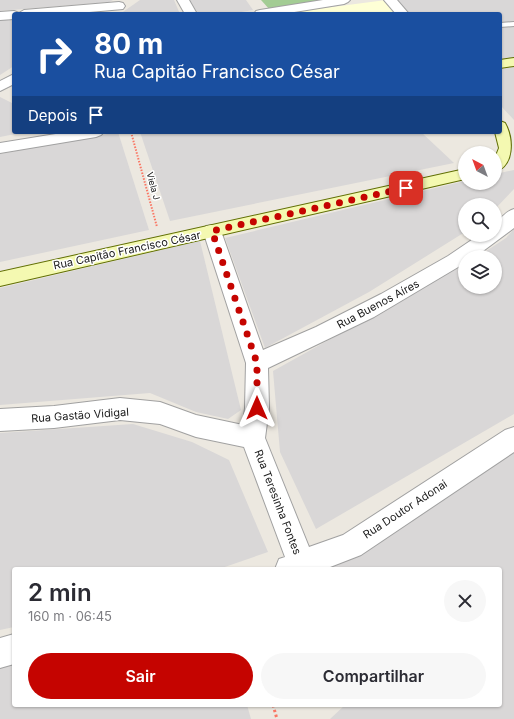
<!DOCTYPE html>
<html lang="pt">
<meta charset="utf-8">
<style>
body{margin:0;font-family:Inter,sans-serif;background:#f7f7f7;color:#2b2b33;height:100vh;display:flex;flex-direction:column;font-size:15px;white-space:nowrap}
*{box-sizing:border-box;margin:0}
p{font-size:13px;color:#7c7c81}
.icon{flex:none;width:22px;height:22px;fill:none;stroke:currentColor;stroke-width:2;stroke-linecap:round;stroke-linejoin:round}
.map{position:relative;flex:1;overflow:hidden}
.sheet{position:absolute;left:12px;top:567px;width:490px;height:140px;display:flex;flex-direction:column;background:#fff;border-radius:4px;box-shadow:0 1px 3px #0004}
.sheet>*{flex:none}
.banner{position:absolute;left:12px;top:12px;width:490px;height:122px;border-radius:4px;box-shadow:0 1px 3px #0004;background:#1a4fa0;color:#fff;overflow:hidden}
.needle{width:26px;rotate:319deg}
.buttons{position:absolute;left:458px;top:146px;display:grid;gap:8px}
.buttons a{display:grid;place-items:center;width:44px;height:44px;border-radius:50%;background:#fff;box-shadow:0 1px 3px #0004;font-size:20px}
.pin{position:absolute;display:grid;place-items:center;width:34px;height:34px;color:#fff;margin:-17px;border-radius:8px;box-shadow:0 2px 6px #0006}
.me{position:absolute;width:44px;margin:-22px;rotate:0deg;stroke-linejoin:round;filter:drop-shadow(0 0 3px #0008)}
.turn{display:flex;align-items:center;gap:14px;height:84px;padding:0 16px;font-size:18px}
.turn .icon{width:52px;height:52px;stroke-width:2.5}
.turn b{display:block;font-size:28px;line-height:34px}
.then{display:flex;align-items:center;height:38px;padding:0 16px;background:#0003;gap:8px;font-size:15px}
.round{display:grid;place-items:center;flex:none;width:42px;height:42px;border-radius:21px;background:#f7f7f7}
.overview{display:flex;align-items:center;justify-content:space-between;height:68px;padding:0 16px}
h1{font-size:24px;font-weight:600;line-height:30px}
.primary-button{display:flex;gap:8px;margin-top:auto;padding:8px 16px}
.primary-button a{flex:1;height:46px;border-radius:24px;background:#c50400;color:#fff;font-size:16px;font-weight:600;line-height:46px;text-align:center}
.primary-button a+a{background:#f7f7f7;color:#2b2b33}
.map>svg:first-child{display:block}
.residential{fill:#d9d7d7}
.education{fill:#feffd6}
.forest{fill:#a3cc94}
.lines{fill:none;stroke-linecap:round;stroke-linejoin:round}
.lane-casing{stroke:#a1a1a1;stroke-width:2}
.street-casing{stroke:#a1a1a1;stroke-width:2}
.secondary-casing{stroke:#616f04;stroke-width:2}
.path-far1{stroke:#fa7663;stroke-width:2;stroke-dasharray:1.5 1.5;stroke-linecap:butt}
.path{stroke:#fa7663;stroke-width:3;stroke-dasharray:2.5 2.5;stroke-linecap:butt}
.lane{fill:#fff;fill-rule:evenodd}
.street{fill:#fff;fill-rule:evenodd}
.secondary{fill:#f4f9b1;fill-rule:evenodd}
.route{stroke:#c50400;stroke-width:7;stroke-dasharray:0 12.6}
.labels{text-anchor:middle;stroke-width:3;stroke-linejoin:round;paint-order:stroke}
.far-street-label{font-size:9px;fill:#1a1a1a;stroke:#fff}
.street-label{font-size:11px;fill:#1a1a1a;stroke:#fff}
</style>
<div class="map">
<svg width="514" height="719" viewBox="0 0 514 719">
<rect width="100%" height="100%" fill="#ece8e0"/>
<g class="residential">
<path d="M0,0H113L109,2L0,11Z"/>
<path d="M140,0H174L180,14H120Z"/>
<path d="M190,0H246L253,10L230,14H198Z"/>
<path d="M396,0H514V58L500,60V14H410Z"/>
<path d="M14,19V66L0,75V20Z"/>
<path d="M514,67V120L500,105V69Z"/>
<path d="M0,97L14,104V132H25L0,137Z"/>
<path d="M118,132L149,230L0,262V154Z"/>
<path d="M140,132H421L454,163L170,221Z"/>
<path d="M514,170V189L495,209V205H465V232L369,292L265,348L225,238L465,181V183H495V174Z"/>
<path d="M514,229V414L316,529L280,452L273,371L465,264V287H495V257H477L506,238Z"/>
<path d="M200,241L241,410L228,419L196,412L150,393L0,405V288Z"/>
<path d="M133,424L192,442L229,460L268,552L219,569H14V627L0,630V433Z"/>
<path d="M514,449V719H330L345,705H500V569H329Z"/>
<path d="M14,658V705H247L251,719H0V661Z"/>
</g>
<path class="education" d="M386,0L398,14H304L302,11Z"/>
<path class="forest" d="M261,0H337L270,10Z"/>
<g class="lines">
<g class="lane-casing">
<path id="lane" d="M514,22V26L500,27V23Z"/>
</g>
<g class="street-casing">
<g id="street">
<path d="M177,0H189L197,14H185Z"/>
<path d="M323,0H350L348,2L344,4L282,14H254L256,11L260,10Z"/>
<path d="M384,0H397L409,14H396Z"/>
<path d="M119,2L123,3L125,6L123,9L67,14H14V19L0,20V12L14,11L19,13L24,10Z"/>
<path d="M14,74V84L0,91V81Z"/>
<path d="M68,132H104L101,135L96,137L0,153V143Z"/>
<path d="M514,209V228L475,257H465V263L374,317L268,368L269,408L265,438L309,547L343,535L505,430L514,427V452L361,555L325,569H275L279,559L285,557L244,447L196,437L160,424L120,420L54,428L0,431V409L54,406L120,398L160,402L196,415L243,425L245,408L246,363L203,231L206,226L212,225L218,226L221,231L263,350L316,327L381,294L448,256L479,235H495V223C502,218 506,211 514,209Z"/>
<path d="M14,634V664L0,668V638Z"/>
</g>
</g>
<g class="secondary-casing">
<g id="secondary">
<path d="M514,58V66L500,68V60Z"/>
<path d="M500,121L505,123C514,139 514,166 495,172V158L499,148L495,132H500Z"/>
<path d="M465,169V179L0,286V272Z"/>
</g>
</g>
<path class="path-far1" d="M131,132L157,227"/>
<path class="path" d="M273,705L277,719"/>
<use href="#lane" class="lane"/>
<use href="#street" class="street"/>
<use href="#secondary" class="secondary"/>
</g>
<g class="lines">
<path class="route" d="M257,408V363L212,231L406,188"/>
</g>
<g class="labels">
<g class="far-street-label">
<text transform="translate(153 186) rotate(75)" y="3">Viela J</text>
</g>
<g class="street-label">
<text transform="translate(127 250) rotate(-12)" y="4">Rua Capitão Francisco César</text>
<text transform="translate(378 304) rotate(-28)" y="4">Rua Buenos Aíres</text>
<text transform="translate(80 415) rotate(-4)" y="4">Rua Gastão Vidigal</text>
<text transform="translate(278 502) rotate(69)" y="4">Rua Teresinha Fontes</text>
<text transform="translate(405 509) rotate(-33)" y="4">Rua Doutor Adonai</text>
</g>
</g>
</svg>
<div class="buttons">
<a><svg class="needle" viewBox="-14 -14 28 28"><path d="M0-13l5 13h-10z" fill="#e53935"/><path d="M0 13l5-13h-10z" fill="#7c7c81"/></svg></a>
<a><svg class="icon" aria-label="search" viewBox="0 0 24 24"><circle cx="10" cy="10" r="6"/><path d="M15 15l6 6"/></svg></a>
<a><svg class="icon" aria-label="layers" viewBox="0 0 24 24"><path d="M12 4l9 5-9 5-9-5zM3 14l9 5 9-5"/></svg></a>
</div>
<div class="pin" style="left:406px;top:188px;background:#d93025"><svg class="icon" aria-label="arrive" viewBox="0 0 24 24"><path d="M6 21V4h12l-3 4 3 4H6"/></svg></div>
<svg class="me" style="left:257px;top:408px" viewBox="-20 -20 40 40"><path d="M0-17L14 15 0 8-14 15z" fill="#c50400" stroke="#fff" stroke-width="4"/></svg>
<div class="banner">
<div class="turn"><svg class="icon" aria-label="right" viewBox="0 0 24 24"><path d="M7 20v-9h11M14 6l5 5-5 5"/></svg><div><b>80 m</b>Rua Capitão Francisco César</div></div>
<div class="then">Depois<svg class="icon" aria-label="arrive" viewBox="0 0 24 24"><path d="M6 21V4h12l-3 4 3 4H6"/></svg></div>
</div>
<section class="sheet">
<div class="overview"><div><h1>2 min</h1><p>160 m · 06:45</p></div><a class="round"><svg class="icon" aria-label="close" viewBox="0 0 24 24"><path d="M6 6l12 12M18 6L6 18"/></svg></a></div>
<div class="primary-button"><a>Sair</a><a>Compartilhar</a></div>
</section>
</div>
